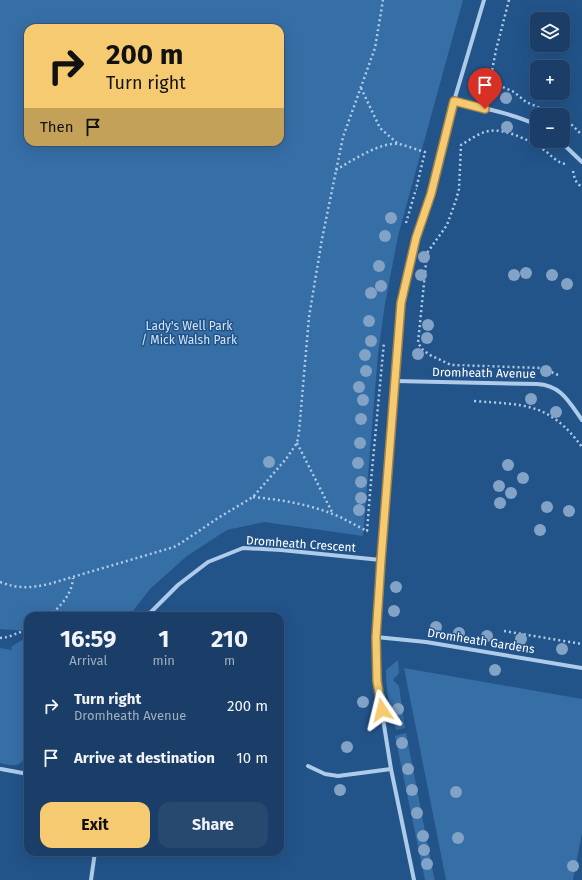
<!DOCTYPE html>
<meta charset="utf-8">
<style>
body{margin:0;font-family:"Fira Sans",sans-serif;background:#274970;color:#f1f3f6;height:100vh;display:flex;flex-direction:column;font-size:15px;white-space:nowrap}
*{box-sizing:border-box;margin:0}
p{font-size:13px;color:#9faec0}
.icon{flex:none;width:22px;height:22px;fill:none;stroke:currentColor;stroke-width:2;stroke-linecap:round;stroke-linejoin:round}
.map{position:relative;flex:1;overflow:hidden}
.side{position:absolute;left:24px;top:612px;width:260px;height:244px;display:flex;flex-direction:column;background:#1a3e67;border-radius:12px;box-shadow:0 4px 16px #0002,0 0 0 1px #38577b}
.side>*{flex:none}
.banner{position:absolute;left:24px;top:24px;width:260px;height:122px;border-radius:12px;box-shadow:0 4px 16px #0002,0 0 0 1px #38577b;background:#f6ca70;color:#111;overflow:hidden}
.buttons{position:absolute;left:530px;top:12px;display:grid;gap:8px}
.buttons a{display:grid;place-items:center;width:40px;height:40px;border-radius:8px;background:#1a3e67;box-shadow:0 4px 16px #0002,0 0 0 1px #38577b;font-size:20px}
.pin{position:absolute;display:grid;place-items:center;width:34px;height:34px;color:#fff;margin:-41px -17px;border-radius:50% 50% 50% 0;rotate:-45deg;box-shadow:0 0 4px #0007}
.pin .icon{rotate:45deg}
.me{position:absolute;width:44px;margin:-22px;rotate:350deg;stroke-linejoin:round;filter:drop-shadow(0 0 3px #0008)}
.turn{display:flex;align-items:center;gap:14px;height:84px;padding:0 16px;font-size:18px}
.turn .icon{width:52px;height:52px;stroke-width:2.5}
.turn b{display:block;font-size:28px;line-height:34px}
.then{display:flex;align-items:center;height:38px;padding:0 16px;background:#0003;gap:8px;font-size:15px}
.eta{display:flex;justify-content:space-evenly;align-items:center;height:68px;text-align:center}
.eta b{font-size:24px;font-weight:700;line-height:28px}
.action{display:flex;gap:8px;margin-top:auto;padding:8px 16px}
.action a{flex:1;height:46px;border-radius:12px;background:#f6ca70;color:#111;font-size:16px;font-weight:700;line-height:46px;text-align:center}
.action a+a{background:#274970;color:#f1f3f6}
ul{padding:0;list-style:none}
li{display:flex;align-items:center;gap:12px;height:52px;padding:0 16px}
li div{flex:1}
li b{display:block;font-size:15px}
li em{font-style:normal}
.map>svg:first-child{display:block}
.green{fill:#366ea6;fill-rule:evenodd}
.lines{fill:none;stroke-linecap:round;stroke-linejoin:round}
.path{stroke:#aeccea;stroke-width:2.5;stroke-dasharray:2 3;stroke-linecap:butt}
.street{stroke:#aeccea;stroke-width:4}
.tree{fill:#83a3c6}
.route-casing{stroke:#a08349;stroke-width:10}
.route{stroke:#f6ca70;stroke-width:7}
.labels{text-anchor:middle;stroke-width:3;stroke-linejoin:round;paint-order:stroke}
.park-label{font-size:12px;fill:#d2e5f8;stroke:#225389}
.street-label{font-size:12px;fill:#fff;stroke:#225389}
</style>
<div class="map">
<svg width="582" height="880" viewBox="0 0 582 880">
<rect width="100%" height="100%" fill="#225389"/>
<g class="green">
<path d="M0,0H463L398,236L385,304L378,354L363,536L264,522L227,530L187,556L150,589L129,616H28V631L0,629ZM28,28H280V142H28Z"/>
<path d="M28,636V749L27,750C23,767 16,767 0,763V648L12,650L11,647Z"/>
<path d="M398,660L399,673L393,680L399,686L405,728L396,730C390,711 386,691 386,670Z"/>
<path d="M404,668L582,699V833L573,880H446Z"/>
<path d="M406,733L434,877L435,880H425L395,736Z"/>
</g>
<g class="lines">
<g class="path">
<path d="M509,0L496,50L491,76L494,81L498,85L514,92L526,102L556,115"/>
<path d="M361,88L380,128L397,143"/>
<path d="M563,119L570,123L582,135"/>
<path d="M336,170C351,161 382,141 399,144C408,146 417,150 425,152L416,189H417"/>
<path d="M573,171L575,180L582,188"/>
<path d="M406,223L416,189"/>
<path d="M558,375L542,368L451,365L430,355L423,350L418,343L427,253L447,225L456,200L459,189L461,145C470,140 478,133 489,131C505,128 531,141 544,150C551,155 556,162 565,164"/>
<path d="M474,401C524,405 549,402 582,447"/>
<path d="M297,443L333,514"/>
<path d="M371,481L384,342"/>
<path d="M253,497C284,500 314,505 342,518C350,522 359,527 367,531L371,481"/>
<path d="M0,582C18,589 31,588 49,584L174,547L181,543L218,518L253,497L286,459L297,443L299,432L309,317L322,239L343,137L375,48L383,0"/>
<path d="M49,616C61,606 72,594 73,578"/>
<path d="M504,631L582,644"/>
<path d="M0,638L8,637L28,629"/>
</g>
<g class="street">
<path d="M454,101C482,108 511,113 537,125"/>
<path d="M560,141L582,162"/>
<path d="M395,381L537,384C561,385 569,402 582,420"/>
<path d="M147,616L178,585L208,562L243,548L281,550L381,560"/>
<path d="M376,637L426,642L582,668"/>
<path d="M308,766L325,774L338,776L391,769"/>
<path d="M1,769L28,774"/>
<path d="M91,880L95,852"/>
<path d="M414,880L391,769L377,681L376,637L381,560L400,316L405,280L416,238L431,194L454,101L484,0"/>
</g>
</g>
<g class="tree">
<circle cx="506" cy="98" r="6"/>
<circle cx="507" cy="127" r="6"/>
<circle cx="391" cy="218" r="6"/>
<circle cx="385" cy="236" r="6"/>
<circle cx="424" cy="257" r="6"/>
<circle cx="379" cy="266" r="6"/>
<circle cx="526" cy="273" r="6"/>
<circle cx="421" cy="275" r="6"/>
<circle cx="514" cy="275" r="6"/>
<circle cx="552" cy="275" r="6"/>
<circle cx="567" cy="284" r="6"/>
<circle cx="381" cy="286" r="6"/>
<circle cx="371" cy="293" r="6"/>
<circle cx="369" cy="321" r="6"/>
<circle cx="428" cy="325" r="6"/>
<circle cx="427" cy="338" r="6"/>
<circle cx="371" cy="341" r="6"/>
<circle cx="418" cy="354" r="6"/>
<circle cx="365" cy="355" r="6"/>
<circle cx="366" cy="371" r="6"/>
<circle cx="546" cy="371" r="6"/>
<circle cx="359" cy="387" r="6"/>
<circle cx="531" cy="399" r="6"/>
<circle cx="363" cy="400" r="6"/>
<circle cx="556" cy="412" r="6"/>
<circle cx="361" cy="419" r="6"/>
<circle cx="360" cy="443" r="6"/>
<circle cx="269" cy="462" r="6"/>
<circle cx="358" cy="463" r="6"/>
<circle cx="508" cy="465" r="6"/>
<circle cx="523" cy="478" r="6"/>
<circle cx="361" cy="482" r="6"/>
<circle cx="499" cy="486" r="6"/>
<circle cx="511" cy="493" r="6"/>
<circle cx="361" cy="498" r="6"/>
<circle cx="500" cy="503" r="6"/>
<circle cx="547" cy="507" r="6"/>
<circle cx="359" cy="510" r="6"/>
<circle cx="569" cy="511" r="6"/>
<circle cx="540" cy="530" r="6"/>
<circle cx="396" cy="587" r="6"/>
<circle cx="394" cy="611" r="6"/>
<circle cx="436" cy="627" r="6"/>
<circle cx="459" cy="633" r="6"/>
<circle cx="487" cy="636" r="6"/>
<circle cx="521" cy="639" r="6"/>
<circle cx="562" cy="649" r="6"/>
<circle cx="495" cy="670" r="6"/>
<circle cx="363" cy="702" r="6"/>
<circle cx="398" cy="709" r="6"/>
<circle cx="402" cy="743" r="6"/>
<circle cx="347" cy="747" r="6"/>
<circle cx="408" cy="769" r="6"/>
<circle cx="340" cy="790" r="6"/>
<circle cx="412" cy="790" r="6"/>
<circle cx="456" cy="792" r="6"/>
<circle cx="417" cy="813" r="6"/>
<circle cx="423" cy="836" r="6"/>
<circle cx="458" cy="838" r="6"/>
<circle cx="424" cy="850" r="6"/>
<circle cx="427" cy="864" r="6"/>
<circle cx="573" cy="866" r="6"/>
</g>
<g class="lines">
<g class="route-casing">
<path id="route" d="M382,710L377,681L376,637L381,560L401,303L416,238L431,194L454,101L485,109"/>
</g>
<use href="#route" class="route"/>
</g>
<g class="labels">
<g class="park-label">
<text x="189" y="330">Lady's Well Park<tspan x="189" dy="14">/ Mick Walsh Park</tspan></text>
</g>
<g class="street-label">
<text transform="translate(484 373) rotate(1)" y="4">Dromheath Avenue</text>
<text transform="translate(301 544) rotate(4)" y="4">Dromheath Crescent</text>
<text transform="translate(481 641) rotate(9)" y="4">Dromheath Gardens</text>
</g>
</g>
</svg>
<div class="buttons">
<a><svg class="icon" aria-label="layers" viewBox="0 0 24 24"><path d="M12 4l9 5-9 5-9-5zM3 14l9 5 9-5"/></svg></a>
<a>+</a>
<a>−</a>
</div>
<div class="pin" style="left:485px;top:109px;background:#d93025"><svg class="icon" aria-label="arrive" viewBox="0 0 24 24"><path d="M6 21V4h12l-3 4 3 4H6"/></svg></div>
<svg class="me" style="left:382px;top:710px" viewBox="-20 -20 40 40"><path d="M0-17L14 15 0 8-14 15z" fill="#f6ca70" stroke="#fff" stroke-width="4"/></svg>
<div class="banner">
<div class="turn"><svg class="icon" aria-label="right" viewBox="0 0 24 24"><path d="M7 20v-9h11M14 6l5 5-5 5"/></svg><div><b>200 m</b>Turn right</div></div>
<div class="then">Then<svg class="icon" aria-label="arrive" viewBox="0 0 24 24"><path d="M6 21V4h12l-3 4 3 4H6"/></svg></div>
</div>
<section class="side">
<div class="eta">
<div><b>16:59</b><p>Arrival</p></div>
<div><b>1</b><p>min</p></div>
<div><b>210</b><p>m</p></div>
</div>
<ul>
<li><svg class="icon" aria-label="right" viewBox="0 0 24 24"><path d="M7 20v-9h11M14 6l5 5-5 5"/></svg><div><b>Turn right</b><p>Dromheath Avenue</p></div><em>200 m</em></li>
<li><svg class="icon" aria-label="arrive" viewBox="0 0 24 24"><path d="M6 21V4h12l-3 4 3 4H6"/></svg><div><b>Arrive at destination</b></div><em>10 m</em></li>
</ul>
<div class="action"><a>Exit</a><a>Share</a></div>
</section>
</div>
